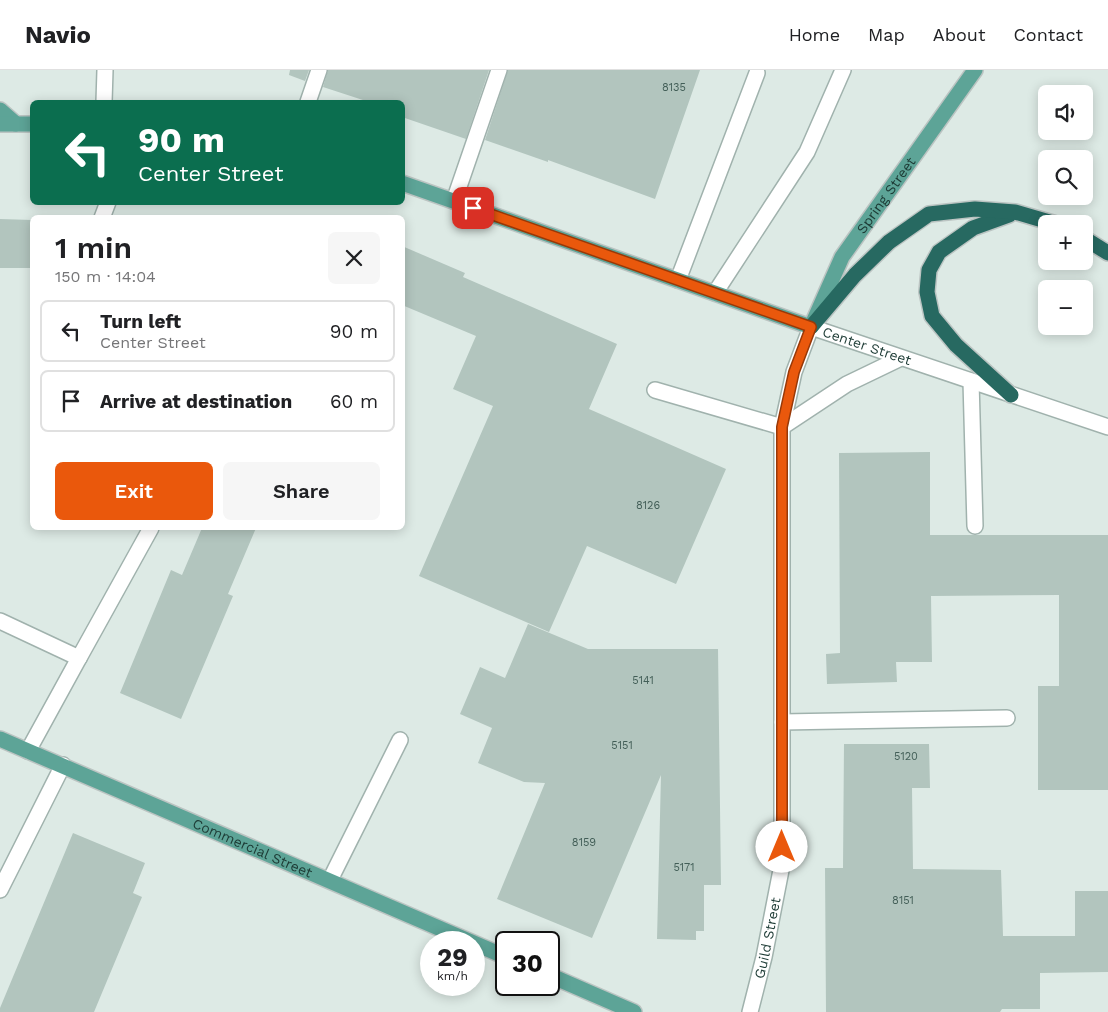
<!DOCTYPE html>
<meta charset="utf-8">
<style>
body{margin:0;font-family:"Work Sans",sans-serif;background:#f6f6f6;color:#202124;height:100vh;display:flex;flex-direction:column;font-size:19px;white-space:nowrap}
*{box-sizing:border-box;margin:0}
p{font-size:16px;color:#757577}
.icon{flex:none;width:28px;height:28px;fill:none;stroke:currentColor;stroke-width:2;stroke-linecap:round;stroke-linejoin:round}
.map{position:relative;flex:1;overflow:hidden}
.side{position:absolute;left:30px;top:145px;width:375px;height:315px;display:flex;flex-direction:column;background:#fff;border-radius:8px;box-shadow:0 2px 12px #0003}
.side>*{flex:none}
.guide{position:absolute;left:30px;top:30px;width:375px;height:105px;border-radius:8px;box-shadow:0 2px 12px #0003;background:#0b6e4f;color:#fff;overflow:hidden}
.buttons{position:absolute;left:1038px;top:15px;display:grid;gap:10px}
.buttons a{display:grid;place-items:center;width:55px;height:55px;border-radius:8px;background:#fff;box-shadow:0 2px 12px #0003;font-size:25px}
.speed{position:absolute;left:420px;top:861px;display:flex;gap:10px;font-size:25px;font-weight:700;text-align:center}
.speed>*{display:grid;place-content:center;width:65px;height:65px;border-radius:50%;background:#fff;box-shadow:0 2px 12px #0003;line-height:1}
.speed small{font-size:12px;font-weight:400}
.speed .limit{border:2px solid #111;border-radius:8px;background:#fff;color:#111}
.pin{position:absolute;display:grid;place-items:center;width:42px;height:42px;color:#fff;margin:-21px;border-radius:10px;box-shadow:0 2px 8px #0006}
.me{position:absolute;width:55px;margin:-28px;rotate:0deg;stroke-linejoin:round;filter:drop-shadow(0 0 4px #0008)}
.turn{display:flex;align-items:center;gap:18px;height:105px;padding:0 25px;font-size:22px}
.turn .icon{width:65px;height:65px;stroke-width:2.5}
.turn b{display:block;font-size:35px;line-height:42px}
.round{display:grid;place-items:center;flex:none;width:52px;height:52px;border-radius:8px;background:#f6f6f6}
.headline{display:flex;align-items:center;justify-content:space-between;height:85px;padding:0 25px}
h1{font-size:30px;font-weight:600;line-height:38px}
.button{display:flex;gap:10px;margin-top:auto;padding:10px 25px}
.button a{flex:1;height:58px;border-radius:8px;background:#ea580c;color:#fff;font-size:20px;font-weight:600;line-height:58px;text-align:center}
.button a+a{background:#f6f6f6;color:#202124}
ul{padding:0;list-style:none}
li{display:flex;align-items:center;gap:15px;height:62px;margin:0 10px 8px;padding:0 15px;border:2px solid #e0e0e0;border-radius:8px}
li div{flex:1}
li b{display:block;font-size:19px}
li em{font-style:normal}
header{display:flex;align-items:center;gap:30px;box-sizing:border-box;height:70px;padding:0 25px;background:#fff;border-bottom:1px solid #e0e0e0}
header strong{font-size:24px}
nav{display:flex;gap:28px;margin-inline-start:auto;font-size:18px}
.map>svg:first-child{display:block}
.building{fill:#b2c5be}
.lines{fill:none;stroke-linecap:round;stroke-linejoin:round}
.minor-casing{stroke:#a0b2ad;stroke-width:18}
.major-casing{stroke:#bbc4c2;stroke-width:18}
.highway-casing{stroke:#bbc4c2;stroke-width:18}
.minor{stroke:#fff;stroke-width:15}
.major{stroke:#5da497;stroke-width:15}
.highway{stroke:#276961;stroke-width:15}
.route-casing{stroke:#983908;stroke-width:12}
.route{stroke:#ea580c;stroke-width:9}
.labels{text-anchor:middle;stroke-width:4;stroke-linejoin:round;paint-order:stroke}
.number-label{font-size:11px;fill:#425e57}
.street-label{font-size:14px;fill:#1d3b35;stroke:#edf7f3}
</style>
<header>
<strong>Navio</strong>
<nav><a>Home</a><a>Map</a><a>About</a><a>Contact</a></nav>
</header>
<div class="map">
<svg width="1108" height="942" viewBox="0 0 1108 942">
<rect width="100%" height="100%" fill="#ddeae5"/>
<g class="building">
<path d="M290,0H309L305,11L289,5Z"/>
<path d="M328,0H489L466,69L402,47V32H369L323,17Z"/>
<path d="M508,0H700L655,129L548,90V92L485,70Z"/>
<path d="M0,149L32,150V198H0Z"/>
<path d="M402,176L465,203L463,207L617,274L589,339L726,399L676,514L587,476L549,562L419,506L493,336L453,319L476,266L402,235Z"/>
<path d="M930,382V465H1108V720H1038V616H1059V525L931,526L932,592H896L897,612L827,614L826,584L840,583L839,383Z"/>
<path d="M202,458H256L228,524L233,526L181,649L120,623L171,500L182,505Z"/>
<path d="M528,554L588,579H718L721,815H704V861H696V870L657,869L661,705L592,868L497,829L545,713L524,712L478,693L492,658L460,644L480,597L505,608Z"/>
<path d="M844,674H929L930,718H912L913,799L1001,800L1003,866H1075V821H1108V902L1040,903V939H1002L1000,942H826L825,798H843Z"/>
<path d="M73,763L145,793L133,823L142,827L94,942H0V938Z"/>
</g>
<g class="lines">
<g class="minor-casing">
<g id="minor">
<path d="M104,32L105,0"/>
<path d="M308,32L319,0"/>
<path d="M454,131L499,0"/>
<path d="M102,148L108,132"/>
<path d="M678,210L757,3"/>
<path d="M715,223L807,82L843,0"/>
<path d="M971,311L975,456"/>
<path d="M655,320L782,357L847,314L901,288"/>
<path d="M0,551L79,588L28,681"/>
<path d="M79,588L151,458"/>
<path d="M782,652L1007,648"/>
<path d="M330,810L400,670"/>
<path d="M0,820L63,695"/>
<path id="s1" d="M750,942L764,887L782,795V357L794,302L811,257L1108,357"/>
</g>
</g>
<g class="major-casing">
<g id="major">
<path d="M0,40L16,54"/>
<path d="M0,54H32"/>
<path id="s2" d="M402,113L811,257L842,187L975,0"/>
<path id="s3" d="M0,669L506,887"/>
<path d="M549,905L634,942"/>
</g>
</g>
<g class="highway-casing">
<g id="highway">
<path d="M1009,145L973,158L939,182L929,200L927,222L932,246L956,275L1011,325"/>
<path d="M1084,168L1108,183"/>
<path d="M811,257L855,205L889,172L929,144L975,139L1015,142L1056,154"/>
</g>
</g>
<use href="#minor" class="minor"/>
<use href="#major" class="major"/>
<use href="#highway" class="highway"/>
</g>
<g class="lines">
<g class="route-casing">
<path id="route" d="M473,138L811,257L794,302L782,357V777"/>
</g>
<use href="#route" class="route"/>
</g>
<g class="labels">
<g class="number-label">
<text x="674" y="21">8135</text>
<text x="648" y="439">8126</text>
<text x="643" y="614">5141</text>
<text x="622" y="679">5151</text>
<text x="906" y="690">5120</text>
<text x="584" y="776">8159</text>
<text x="684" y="801">5171</text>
<text x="903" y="834">8151</text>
</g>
<g class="street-label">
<text dy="5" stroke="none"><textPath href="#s2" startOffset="586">Spring Street</textPath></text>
<text dy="5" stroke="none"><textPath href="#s1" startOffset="752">Center Street</textPath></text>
<text dy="5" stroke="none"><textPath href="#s3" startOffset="275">Commercial Street</textPath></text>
<text dy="5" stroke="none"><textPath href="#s1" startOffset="76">Guild Street</textPath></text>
</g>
</g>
</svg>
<div class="buttons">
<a><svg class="icon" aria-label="sound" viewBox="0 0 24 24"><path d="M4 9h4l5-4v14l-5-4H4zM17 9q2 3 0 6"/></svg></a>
<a><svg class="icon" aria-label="search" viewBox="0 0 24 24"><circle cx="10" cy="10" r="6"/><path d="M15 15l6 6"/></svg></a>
<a>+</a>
<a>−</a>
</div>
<div class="speed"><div>29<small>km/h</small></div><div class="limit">30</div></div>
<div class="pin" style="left:473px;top:138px;background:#d93025"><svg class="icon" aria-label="arrive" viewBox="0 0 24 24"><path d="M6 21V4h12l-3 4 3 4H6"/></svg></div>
<svg class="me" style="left:782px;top:777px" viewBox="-20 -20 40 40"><circle r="19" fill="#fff"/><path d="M0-13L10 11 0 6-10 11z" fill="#ea580c"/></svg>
<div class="guide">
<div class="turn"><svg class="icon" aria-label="left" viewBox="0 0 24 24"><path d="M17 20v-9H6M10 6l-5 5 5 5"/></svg><div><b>90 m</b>Center Street</div></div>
</div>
<section class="side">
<div class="headline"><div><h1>1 min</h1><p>150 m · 14:04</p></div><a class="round"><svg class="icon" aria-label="close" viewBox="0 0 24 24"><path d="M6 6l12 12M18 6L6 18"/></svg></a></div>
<ul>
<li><svg class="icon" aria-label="left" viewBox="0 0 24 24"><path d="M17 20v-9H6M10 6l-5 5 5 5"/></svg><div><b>Turn left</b><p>Center Street</p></div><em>90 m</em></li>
<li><svg class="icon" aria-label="arrive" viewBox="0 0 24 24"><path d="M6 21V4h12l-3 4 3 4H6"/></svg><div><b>Arrive at destination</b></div><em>60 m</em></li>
</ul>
<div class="button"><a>Exit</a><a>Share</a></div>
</section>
</div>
